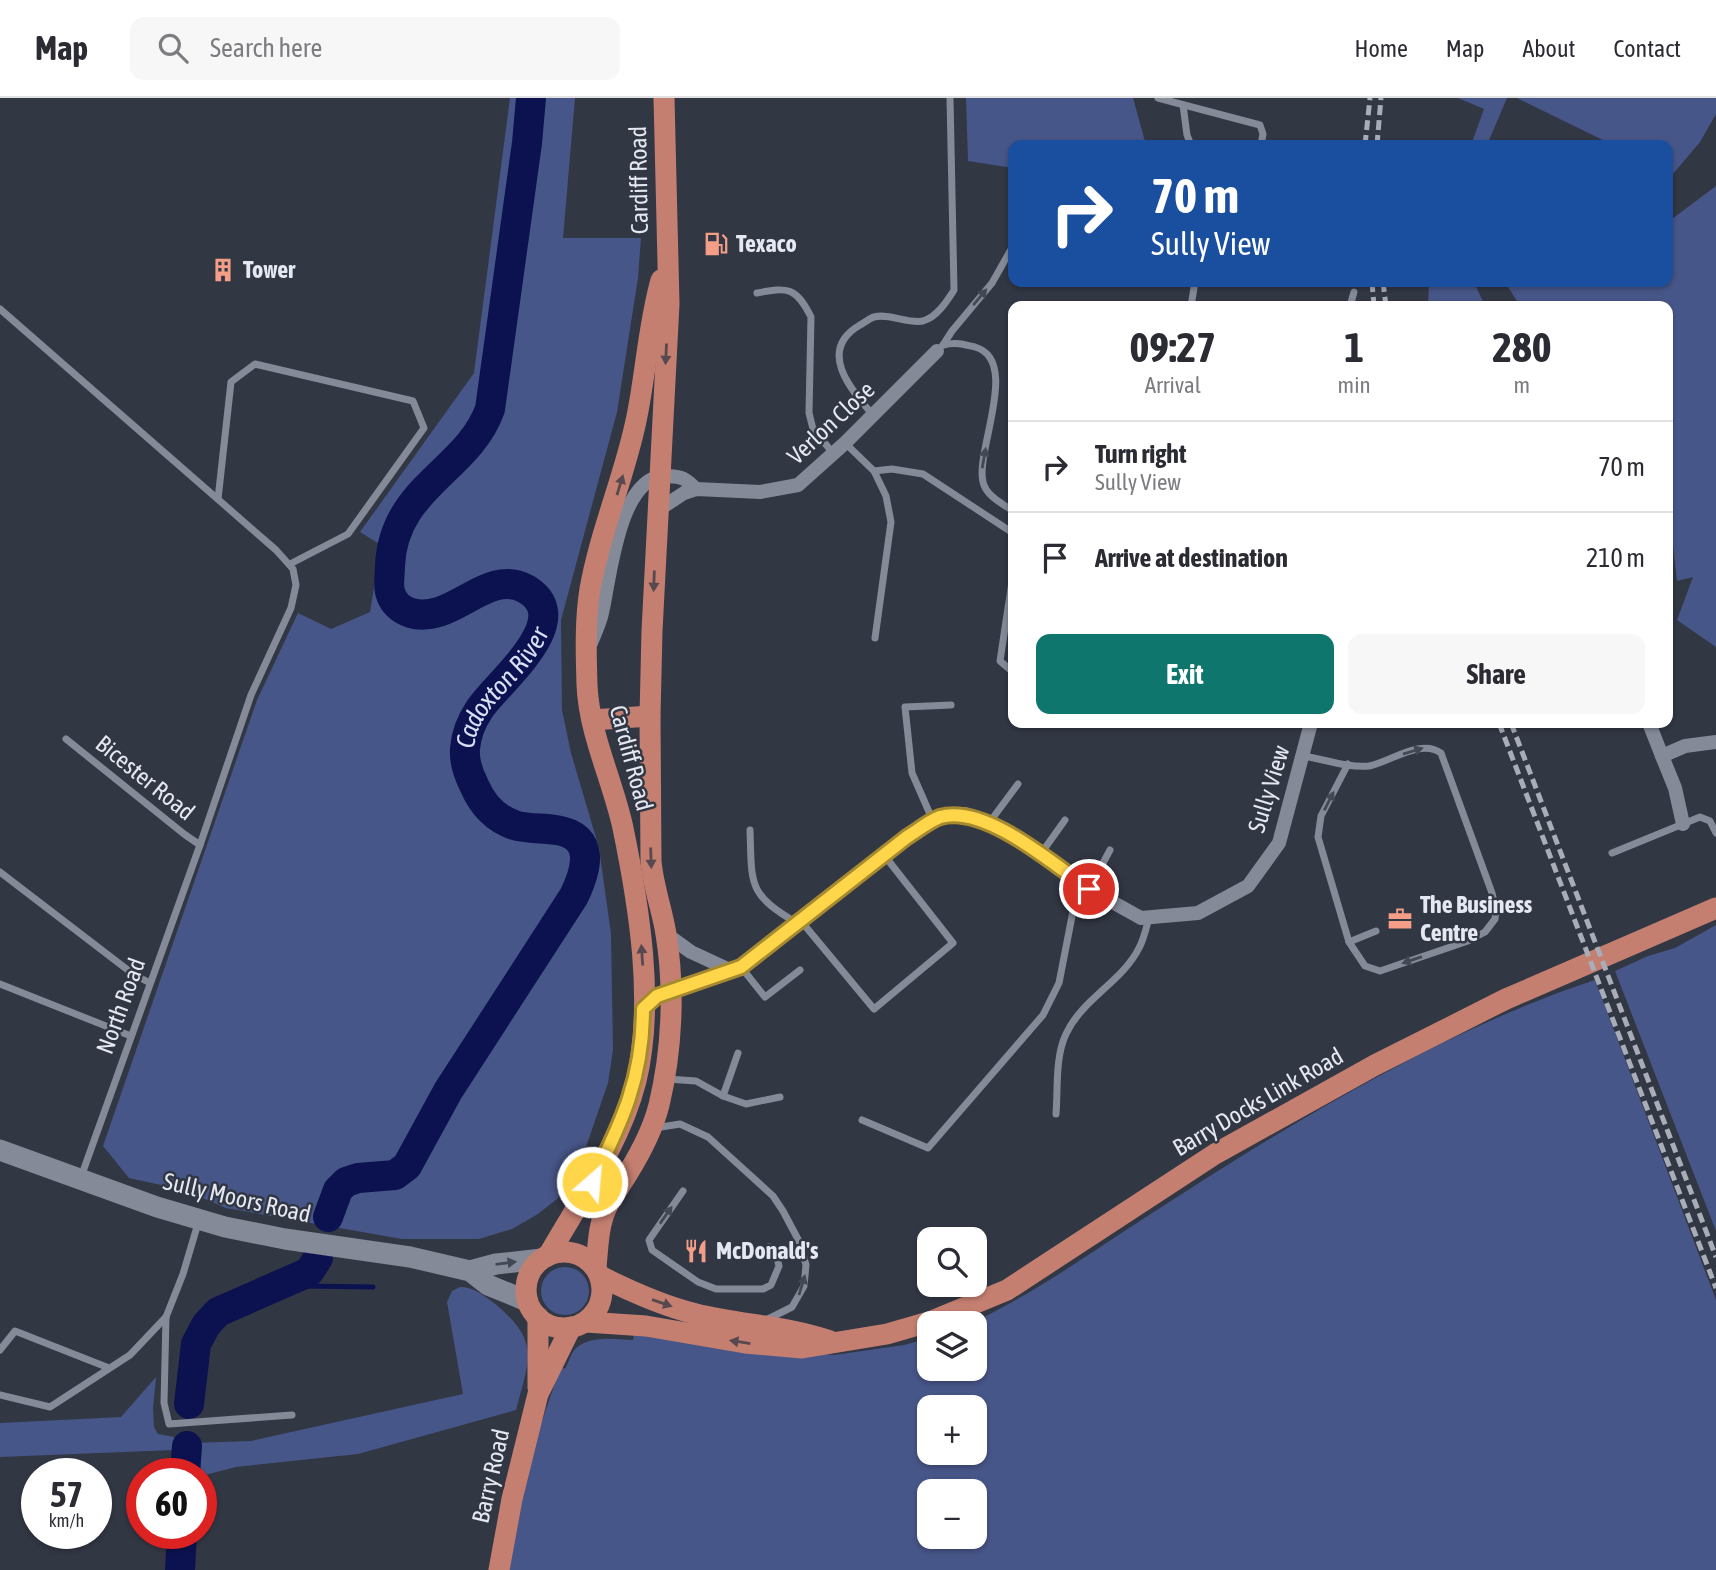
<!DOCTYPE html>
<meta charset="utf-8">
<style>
body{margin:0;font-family:"Asap Condensed",sans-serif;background:#f7f7f7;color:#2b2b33;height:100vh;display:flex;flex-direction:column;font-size:26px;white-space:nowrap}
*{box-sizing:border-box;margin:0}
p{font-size:23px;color:#7c7c81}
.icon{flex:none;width:38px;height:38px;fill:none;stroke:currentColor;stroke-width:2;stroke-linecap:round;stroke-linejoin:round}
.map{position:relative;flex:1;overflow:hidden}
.details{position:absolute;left:1008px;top:203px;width:665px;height:427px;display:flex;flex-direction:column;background:#fff;border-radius:14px;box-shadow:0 2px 5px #0004}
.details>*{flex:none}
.guide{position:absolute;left:1008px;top:42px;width:665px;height:147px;border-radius:14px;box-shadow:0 2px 5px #0004;background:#1a4fa0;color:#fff;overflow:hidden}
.fabs{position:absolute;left:917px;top:1129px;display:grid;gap:14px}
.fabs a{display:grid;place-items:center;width:70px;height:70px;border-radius:14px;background:#fff;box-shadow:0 2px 5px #0004;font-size:35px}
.speed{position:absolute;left:21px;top:1360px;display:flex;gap:14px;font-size:35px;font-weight:700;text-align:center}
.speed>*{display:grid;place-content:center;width:91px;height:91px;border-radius:50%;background:#fff;box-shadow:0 2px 5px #0004;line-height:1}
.speed small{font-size:18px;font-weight:400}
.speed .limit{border:10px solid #d22;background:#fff;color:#111}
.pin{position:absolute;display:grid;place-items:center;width:60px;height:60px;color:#fff;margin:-30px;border:4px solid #fff;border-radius:50%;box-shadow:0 2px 7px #0007}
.me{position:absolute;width:77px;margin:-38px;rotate:27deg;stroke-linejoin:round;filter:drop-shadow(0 0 5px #0008)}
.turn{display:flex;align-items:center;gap:24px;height:147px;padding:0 28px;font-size:32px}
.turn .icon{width:91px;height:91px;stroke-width:2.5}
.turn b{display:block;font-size:49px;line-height:60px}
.eta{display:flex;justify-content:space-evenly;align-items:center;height:119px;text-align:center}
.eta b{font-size:42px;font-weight:700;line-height:49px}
.button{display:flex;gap:14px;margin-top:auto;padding:14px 28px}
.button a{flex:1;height:80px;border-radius:14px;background:#0f766e;color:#fff;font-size:28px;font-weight:700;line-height:80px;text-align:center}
.button a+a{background:#f7f7f7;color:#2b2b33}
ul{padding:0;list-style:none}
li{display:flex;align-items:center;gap:21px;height:91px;padding:0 28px;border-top:2px solid #e1e1e2}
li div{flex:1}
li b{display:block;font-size:26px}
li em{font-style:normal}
header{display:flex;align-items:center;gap:42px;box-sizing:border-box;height:98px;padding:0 35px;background:#fff;border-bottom:2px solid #e1e1e2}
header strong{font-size:33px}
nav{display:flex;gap:38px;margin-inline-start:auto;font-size:24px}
.search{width:490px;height:63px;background:#f7f7f7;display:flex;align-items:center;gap:18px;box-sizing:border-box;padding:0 24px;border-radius:14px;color:#7c7c81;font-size:26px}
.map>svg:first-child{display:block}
.green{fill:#475688;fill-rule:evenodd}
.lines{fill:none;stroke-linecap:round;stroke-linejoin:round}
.stream{stroke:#0c1250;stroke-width:5}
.river{stroke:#0c1250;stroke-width:30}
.lane{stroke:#858a99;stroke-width:7}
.street{stroke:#858a99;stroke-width:14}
.secondary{stroke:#858a99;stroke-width:21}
.primary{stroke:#c57f71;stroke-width:21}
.rail{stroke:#a9adb7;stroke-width:5;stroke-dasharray:10 5;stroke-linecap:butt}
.oneway{fill:#434855}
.oneway2{fill:#57494f}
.route-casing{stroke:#a68a30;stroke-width:18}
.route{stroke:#ffd54a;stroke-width:12}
.labels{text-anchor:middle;stroke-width:5;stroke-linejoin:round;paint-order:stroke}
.street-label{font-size:24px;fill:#e5e8f1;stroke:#323744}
.poi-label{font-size:24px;font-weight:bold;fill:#e5e8f1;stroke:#323744;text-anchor:start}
.water-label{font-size:26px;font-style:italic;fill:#d9e0f4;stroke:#323744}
</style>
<header>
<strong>Map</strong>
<div class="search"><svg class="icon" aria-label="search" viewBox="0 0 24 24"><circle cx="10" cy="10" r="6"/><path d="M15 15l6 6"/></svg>Search here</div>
<nav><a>Home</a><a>Map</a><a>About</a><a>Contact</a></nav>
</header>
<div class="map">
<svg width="1716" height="1472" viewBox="0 0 1716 1472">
<rect width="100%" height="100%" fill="#323744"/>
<g class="green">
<path d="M510,0H575L563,140H641L638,180L617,314L561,522L562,612L571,655L599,750L611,836L613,952L608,985L577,1075L557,1101L538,1116L512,1131L479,1141H402L226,1110L184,1092L129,1080L103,1048L257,602L298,515L331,531L370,514L381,447L360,434L474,275Z"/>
<path d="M966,0H1133L1146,47H1013V70L968,63Z"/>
<path d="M1458,0H1507L1487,47H1471L1484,11Z"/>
<path d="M1517,0H1716V16L1700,44L1672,77L1668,74V47H1613Z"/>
<path d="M1716,88V549L1677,522L1693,479L1677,483L1671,430L1668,423V208H1520L1505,184H1668V124Z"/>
<path d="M1429,184H1474L1485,208H1428Z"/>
<path d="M1716,827V1133L1615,873L1648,858L1675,850Z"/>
<path d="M1595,882L1716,1202V1472H508C515,1403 537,1334 561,1269L565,1271C569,1264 571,1255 576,1250C591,1237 615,1241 633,1242L634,1236L728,1248L834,1257L904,1247L929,1240V1270H975V1225H972C1047,1189 1114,1138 1185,1094C1310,1014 1454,928 1595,882ZM929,1309H975V1354H929ZM929,1393H975V1438H929Z"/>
<circle cx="565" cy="1193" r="24"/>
<path d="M460,1189C474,1189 483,1197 494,1205C540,1243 530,1259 516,1312L358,1356L236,1369L201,1378V1376H189L192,1345L251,1343L463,1296L447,1204L452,1193Z"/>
<path d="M156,1279L153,1311L154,1329L158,1336L174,1339V1352L0,1359V1325L121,1319Z"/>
</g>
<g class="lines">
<path class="stream" d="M280,1186L302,1188L373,1189"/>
<g class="river">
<path id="s1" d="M328,1119L338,1092L346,1084L358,1080L395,1077L407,1068L448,993L574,798C587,771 596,738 556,732C542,730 527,731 514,727C494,720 482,706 474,687C469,677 464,663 465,651C466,637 471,624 479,612C495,586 579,522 526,491C487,469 452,527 411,515C401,512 393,505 390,494C388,486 390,476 390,468C393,389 468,373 490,311L527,45L531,0"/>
<path d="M189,1306L196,1246L206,1227L218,1214L309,1174L318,1160"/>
<path d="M185,1376L187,1348"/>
<path d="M180,1472L182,1435"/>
</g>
<g class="lane">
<path d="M1158,0L1260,27L1263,36L1261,47"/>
<path d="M1183,7L1187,37L1191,47"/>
<path d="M757,195C788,189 796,189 811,219L809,315L813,331L833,355"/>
<path d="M1191,208L1195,184"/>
<path d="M1350,208L1354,194"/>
<path d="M0,211L276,452L293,471L296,487L291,510L251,597L200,747L81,1079"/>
<path d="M943,247C956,244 963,246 975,249C1021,262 975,353 983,384C986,398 1003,406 1013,413"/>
<path d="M943,247L952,233L992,185L1013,148"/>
<path d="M873,317C850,291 817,252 860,227C864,225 870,220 874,219C889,215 908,226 923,223C937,219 947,203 954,192L950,0"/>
<path d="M845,345L874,373L892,371L923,376L1013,435"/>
<path d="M874,373L886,398L891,424L875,540"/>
<path d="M218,401L231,284L255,266L413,303L424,330L348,436L290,466"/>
<path d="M1013,477L1000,563L1013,574"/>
<path d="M66,641L184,736L200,747"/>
<path d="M1303,658C1323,661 1348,670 1369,668C1390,664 1421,640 1441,655L1492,795L1496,812L1495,821L1485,834L1468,843L1380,873L1365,868L1349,844L1318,739L1321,718L1348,666"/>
<path d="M933,723L912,675L905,609L951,607"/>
<path d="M989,725L1018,686"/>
<path d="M750,732C752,786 747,796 797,825"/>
<path d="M1612,755L1700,719L1710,723L1716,735"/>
<path d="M1040,757L1065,722"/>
<path d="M0,774L133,876L150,885"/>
<path d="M801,823L874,911L953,845L884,757"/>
<path d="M1349,844L1376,833"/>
<path d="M741,869L765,899L800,872"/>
<path d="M0,886L131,938"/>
<path d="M667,981L696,983L723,998L746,1006L780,999"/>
<path d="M723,998L738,955"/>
<path d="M1056,1016C1058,991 1055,959 1066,936C1082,901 1122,884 1139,850C1144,841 1146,830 1149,820"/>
<path d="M862,1022L928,1050L1043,917L1059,885L1073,813L1089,791L1110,752"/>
<path d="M655,1030L680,1026L708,1039L773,1098L783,1113L800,1145L806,1167L804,1188L792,1209L766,1222"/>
<path d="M683,1093L649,1142L652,1152L698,1184L716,1191H763L771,1187L779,1168L776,1156L769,1149"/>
<path d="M199,1122L183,1176L166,1219L164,1305L169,1326L292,1317"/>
<path d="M0,1252L15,1233L109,1270"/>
<path d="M0,1297L50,1309L130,1257L166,1219"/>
</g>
<g class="street">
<path d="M658,412L684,395L696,391L760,394L798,387L845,345L937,253"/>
<path d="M591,545C595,535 600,525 602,515C610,481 619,374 668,378C683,379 685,380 696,391"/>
<path d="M1649,625L1662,658L1685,648L1716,644"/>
<path d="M1662,658L1675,690L1683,726"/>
<path d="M666,836L691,854L732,873"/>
<path d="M643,911L658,898L741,869L907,739L939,719L965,716L1003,731L1089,791L1141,820L1198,815L1248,788L1279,745L1311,625"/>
</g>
<g class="secondary">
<path d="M0,1052L157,1109L225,1129L285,1141L410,1159L470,1173L488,1187L527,1203"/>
<path d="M470,1173L496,1166L542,1161"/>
</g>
<g class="primary">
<path d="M592,622L650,618"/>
<circle cx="564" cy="1192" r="38"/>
<path d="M548,1158C580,1102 620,1046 636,983C655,905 639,808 623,730C613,683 589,636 587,587C586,555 585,522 590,491C600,434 624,380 636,323C646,276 648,228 661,182"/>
<path d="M596,1169C598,1150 598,1129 606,1111C612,1098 621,1087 628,1075C641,1054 653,1031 659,1007C672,953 675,891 666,836C662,811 653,788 651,763L650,618L652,533L669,206L664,0"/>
<path d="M600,1178C630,1193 663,1208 696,1216C741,1227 787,1228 830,1243"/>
<path d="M586,1224L646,1228L745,1245L802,1250L887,1236L932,1223L1007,1192L1215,1056L1375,967L1506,901L1716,810"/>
<path d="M538,1290V1219"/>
<path d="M499,1472L512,1401L538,1296L571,1229"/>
</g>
<g class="rail">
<path d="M1365,47L1370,0"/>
<path d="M1377,47L1381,0"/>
<path d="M1372,184L1374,208"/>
<path d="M1383,184L1386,208"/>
<path d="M1499,625L1716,1190"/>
<path d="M1511,625L1716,1159"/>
</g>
</g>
<defs><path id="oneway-solid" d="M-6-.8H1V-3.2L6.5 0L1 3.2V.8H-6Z" transform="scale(1.75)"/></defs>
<g class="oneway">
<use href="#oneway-solid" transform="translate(980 199) rotate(-50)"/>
<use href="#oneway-solid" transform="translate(984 360) rotate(-80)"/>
<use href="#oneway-solid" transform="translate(1413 653) rotate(-17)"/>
<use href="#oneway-solid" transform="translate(1329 703) rotate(-63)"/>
<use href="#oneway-solid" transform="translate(1412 862) rotate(161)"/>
<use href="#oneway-solid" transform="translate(666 1117) rotate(-55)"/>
<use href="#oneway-solid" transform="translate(506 1165) rotate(-7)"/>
<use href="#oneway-solid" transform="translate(802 1187) rotate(-73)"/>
</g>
<g class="oneway2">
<use href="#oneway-solid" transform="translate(666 256) rotate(93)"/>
<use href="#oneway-solid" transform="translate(620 387) rotate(-73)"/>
<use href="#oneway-solid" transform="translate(654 483) rotate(92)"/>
<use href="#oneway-solid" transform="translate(651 760) rotate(88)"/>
<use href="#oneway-solid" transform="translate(642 857) rotate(-94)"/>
<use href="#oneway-solid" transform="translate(662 1205) rotate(19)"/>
<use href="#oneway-solid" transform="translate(740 1244) rotate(-171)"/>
</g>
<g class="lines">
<g class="route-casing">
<path id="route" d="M592,1084C622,1024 643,980 643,911L657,898L741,869L907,739C917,733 929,723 940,719C985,706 1053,766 1089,791"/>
</g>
<use href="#route" class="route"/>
</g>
<defs>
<g id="fuel-bare" transform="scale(1.89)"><path d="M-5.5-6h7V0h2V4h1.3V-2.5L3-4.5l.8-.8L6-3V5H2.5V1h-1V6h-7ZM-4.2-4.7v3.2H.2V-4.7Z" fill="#f49e87" stroke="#323744" stroke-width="2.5" paint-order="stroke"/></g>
<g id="building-bare" transform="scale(1.89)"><path d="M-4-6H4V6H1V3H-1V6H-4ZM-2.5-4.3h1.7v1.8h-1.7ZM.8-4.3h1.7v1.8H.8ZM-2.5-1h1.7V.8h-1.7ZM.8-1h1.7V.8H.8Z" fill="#f49e87" stroke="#323744" stroke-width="2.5" paint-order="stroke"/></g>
<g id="office-bare" transform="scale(1.89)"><path d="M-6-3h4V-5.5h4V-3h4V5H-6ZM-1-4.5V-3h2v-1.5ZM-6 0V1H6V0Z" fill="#f49e87" stroke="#323744" stroke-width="2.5" paint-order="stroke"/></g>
<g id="restaurant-bare" transform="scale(1.89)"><path d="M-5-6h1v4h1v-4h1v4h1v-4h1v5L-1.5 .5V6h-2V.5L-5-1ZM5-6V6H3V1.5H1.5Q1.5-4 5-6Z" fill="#f49e87" stroke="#323744" stroke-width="2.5" paint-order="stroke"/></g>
</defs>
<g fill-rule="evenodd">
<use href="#fuel-bare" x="716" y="146"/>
<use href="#building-bare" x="223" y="172"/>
<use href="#office-bare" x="1400" y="821"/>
<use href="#restaurant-bare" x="696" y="1153"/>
</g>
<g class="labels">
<g class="street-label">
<text transform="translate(639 82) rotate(-91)" y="8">Cardiff Road</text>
<text transform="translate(831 325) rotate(-43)" y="8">Verlon Close</text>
<text transform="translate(631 660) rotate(75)" y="8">Cardiff Road</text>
<text transform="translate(145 680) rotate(39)" y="8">Bicester Road</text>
<text transform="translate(1269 691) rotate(-73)" y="8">Sully View</text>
<text transform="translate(121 908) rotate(-70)" y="8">North Road</text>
<text transform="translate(1258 1004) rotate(-30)" y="8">Barry Docks Link Road</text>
<text transform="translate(237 1100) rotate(13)" y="8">Sully Moors Road</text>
<text transform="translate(491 1378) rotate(-77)" y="8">Barry Road</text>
</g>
<g class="poi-label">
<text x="736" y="154">Texaco</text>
<text x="243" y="180">Tower</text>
<text x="1420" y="815">The Business<tspan x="1420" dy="28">Centre</tspan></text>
<text x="716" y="1161">McDonald's</text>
</g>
<g class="water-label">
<text dy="9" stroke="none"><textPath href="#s1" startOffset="718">Cadoxton River</textPath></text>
</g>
</g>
</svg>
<div class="fabs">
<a><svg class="icon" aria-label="search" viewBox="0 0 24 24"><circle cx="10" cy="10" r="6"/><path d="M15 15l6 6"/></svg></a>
<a><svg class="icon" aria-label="layers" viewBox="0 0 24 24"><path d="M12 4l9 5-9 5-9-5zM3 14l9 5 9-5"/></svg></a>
<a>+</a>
<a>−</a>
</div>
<div class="speed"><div>57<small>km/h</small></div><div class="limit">60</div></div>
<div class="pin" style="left:1089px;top:791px;background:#d93025"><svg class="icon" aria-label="arrive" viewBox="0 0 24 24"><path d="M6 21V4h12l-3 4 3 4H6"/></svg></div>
<svg class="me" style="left:592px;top:1084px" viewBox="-20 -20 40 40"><circle r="17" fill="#ffd54a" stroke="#fff" stroke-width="3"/><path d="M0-11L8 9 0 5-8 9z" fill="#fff"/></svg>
<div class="guide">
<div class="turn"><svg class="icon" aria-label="right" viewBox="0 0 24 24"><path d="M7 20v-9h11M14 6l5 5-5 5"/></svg><div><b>70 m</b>Sully View</div></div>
</div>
<section class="details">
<div class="eta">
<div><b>09:27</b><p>Arrival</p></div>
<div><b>1</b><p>min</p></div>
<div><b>280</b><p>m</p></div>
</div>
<ul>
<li><svg class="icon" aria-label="right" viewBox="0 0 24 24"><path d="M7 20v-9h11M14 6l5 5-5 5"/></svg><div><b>Turn right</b><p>Sully View</p></div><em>70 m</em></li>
<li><svg class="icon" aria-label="arrive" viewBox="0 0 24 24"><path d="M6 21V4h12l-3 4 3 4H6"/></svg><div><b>Arrive at destination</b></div><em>210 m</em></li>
</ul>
<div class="button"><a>Exit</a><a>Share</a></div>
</section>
</div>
